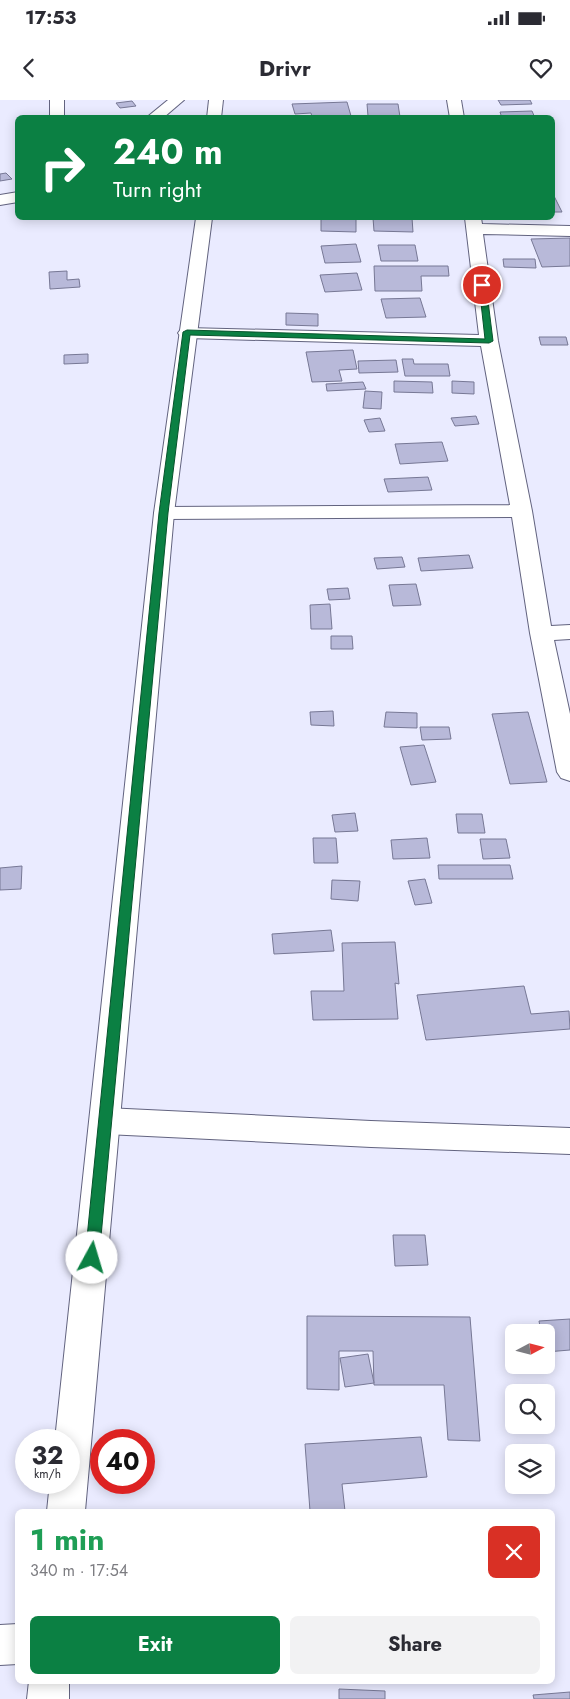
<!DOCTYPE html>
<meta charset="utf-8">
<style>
body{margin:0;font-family:Jost,sans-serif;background:#f2f2f3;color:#2b2b33;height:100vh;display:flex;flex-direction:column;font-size:19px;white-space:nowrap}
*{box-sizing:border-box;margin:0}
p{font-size:16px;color:#7c7c81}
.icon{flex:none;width:28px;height:28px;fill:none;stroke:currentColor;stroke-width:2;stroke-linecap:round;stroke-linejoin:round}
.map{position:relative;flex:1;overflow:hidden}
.panel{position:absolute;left:15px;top:1409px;width:540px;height:175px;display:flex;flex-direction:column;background:#fff;border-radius:8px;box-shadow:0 2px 12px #0003}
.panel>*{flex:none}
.guide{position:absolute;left:15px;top:15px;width:540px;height:105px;border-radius:8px;box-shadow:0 2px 12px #0003;background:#0b8043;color:#fff;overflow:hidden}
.needle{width:32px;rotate:83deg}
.buttons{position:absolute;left:505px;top:1224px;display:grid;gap:10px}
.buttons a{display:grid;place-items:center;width:50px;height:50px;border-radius:8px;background:#fff;box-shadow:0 2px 12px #0003;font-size:25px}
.speed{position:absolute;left:15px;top:1329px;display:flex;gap:10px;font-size:25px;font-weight:700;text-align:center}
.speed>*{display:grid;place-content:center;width:65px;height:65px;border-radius:50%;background:#fff;box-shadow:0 2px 12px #0003;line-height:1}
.speed small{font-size:12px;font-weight:400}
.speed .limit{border:8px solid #d22;background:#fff;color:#111}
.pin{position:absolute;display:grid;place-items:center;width:42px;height:42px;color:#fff;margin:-21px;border:2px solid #fff;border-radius:50%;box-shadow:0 1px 5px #0007}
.me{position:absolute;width:55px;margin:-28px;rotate:6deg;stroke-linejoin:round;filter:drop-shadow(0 0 4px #0008)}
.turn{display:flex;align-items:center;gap:18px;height:105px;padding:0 15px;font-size:22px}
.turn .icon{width:65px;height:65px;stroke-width:2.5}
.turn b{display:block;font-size:35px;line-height:42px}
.round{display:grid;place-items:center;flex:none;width:52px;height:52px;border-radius:8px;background:#f2f2f3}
.headline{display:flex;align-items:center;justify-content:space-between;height:85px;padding:0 15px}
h1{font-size:30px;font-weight:700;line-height:38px;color:#1e9e55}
.cta{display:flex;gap:10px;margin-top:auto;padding:10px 15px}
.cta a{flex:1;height:58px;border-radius:8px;background:#0b8043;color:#fff;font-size:20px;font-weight:700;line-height:58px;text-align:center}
.cta a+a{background:#f2f2f3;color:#2b2b33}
.status{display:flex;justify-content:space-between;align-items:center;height:35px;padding:0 25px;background:#fff;direction:ltr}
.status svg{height:14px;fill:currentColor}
header{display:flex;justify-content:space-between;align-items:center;height:65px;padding:0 15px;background:#fff;font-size:22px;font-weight:700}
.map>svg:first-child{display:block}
.building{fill:#b8b9d9;stroke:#777895}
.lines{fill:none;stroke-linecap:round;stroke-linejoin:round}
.street-casing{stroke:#62637f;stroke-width:2}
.secondary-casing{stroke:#62637f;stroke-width:2}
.street{fill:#fff;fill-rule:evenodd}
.secondary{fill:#fff;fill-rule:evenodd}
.route{fill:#0b8043;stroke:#07532c}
</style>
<div class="status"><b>17:53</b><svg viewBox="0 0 49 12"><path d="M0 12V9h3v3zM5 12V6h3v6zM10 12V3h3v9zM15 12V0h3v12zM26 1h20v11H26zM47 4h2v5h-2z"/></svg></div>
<header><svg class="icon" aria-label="back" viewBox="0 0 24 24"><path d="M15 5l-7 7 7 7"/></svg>Drivr<svg class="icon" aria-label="heart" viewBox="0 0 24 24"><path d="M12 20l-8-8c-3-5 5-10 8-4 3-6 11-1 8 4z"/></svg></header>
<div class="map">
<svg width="570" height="1599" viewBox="0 0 570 1599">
<rect width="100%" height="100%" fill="#eaebff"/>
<g class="building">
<path d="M498,0H530L532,4L501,5Z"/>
<path d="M132,1L136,6L120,8L116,3Z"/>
<path d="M347,2L351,16L312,17L311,13L295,14L292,4Z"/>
<path d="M367,4H398L400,17L368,16Z"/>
<path d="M532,11L535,18H502L500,12Z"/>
<path d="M6,73L12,79L0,81V74Z"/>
<path d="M552,96H554L562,112H552Z"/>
<path d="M321,118H356V132L321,131Z"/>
<path d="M373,118H412L413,132L374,131Z"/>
<path d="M570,138V166L542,167L531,139Z"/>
<path d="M356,144L361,162L325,163L321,146Z"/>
<path d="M378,145H415L418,161H381Z"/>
<path d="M503,159H535L536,168L504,167Z"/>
<path d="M374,166H448L449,176H421L422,191H375Z"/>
<path d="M67,171V180L79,179L80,187L50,189L49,172Z"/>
<path d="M357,173L362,190L325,192L320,175Z"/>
<path d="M420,198L426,217L386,218L381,199Z"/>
<path d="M286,213L318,214V226L286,225Z"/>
<path d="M539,237H566L568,245H541Z"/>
<path d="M353,250L357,269L339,270L342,281L312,282L306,252Z"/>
<path d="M88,254V263L64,264V255Z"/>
<path d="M402,259H413L414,264H448L450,276H405Z"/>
<path d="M396,260L398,272L359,273L358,261Z"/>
<path d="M394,281L432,282L433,293L394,292Z"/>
<path d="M452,281L474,282V294L452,293Z"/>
<path d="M363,282L366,289L327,291L326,284Z"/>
<path d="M365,291L382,292L381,309L363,308Z"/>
<path d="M476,316L479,324L455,326L451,318Z"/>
<path d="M380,318L385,331L369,332L364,320Z"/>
<path d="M442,342L448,361L400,364L395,344Z"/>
<path d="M428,377L432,390L388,392L384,379Z"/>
<path d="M469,455L473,468L421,471L418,458Z"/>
<path d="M402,457L405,467L377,469L374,458Z"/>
<path d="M416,484L421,505L393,506L389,485Z"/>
<path d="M348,488L350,499L329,500L327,489Z"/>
<path d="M330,504L332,529H311L310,505Z"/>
<path d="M331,536H352L353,549H331Z"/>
<path d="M333,611L334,626L311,625L310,612Z"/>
<path d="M386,612L417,613V628L384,627Z"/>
<path d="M528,612L547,682L510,684L492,614Z"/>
<path d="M420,627H449L451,639L422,640Z"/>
<path d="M424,645L436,682L411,685L400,647Z"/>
<path d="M355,713L358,731L335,732L332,715Z"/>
<path d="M456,714H482L485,733H458Z"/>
<path d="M313,738H336L338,763H314Z"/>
<path d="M427,738L430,758L393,759L391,740Z"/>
<path d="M480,739H506L510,758L483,759Z"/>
<path d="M438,765H510L513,779H439Z"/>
<path d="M22,766L21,789L0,790V768Z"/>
<path d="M425,779L432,803L415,805L408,781Z"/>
<path d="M332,780L360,781L358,801L331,799Z"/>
<path d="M331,830L334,851L274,854L272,834Z"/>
<path d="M395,842L399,884L395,883L398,919L313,920L311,891H344L342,843Z"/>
<path d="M524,886L531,914L569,911L570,929L426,940L417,895Z"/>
<path d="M393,1135H425L428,1165L395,1166Z"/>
<path d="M307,1216L470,1217L480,1341L448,1340L444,1285H374L373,1251H339V1290L307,1289Z"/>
<path d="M570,1219V1250L546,1252V1232H541L539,1221Z"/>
<path d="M368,1254L374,1283L345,1287L340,1258Z"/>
<path d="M421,1337L427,1377L342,1384L345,1411H310L305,1344Z"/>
<path d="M339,1589L385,1591V1599H339Z"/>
<path d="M570,1592V1599H534L533,1595Z"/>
</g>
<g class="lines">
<g class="street-casing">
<g id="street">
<rect x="50" y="0" width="14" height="18"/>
<path d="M168,0H184L163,18H146Z"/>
<path d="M447,0H461L464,18H450Z"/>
<path d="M18,92V102L0,105V95Z"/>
<path d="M465,118H481L482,124L570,126V136L483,134L498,241L532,411L551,526L570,525V539L554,540L570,614V681L561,678L557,672L530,533L512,417L164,419L157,417L154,413L157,409L164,407L510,405L481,246L187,238L181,237L178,233L181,229L187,228L479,235Z"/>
<path d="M106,1008L371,1021L570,1028V1054L371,1047L106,1034L95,1030L90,1021L95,1012Z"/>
<path d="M18,1524V1564L0,1565V1525Z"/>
</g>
</g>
<g class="secondary-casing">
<g id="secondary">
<path d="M209,0H223L221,18H207Z"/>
<path d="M196,118H212L174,413L85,1411H47L50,1382H69V1340H55L154,413Z"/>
<path d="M29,1581H69V1599H27Z"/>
</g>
</g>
<use href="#street" class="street"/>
<use href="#secondary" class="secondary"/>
</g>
<path class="route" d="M482,183L486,185L493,241L489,243L190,235L168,413L99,1158L97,1162L92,1164L87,1162L85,1158L159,413L183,232L187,230L485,239L479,185Z"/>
</svg>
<div class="buttons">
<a><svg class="needle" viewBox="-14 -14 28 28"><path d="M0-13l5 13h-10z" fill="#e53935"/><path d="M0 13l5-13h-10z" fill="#7c7c81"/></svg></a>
<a><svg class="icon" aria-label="search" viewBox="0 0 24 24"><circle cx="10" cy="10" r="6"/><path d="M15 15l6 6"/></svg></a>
<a><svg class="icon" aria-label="layers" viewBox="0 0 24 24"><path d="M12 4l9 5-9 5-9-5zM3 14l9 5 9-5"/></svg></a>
</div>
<div class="speed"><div>32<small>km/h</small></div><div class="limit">40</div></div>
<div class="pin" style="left:482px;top:185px;background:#d93025"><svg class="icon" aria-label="arrive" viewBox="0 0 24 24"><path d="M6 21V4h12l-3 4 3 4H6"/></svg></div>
<svg class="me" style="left:92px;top:1158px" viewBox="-20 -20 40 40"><circle r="19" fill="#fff"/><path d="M0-13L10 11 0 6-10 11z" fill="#0b8043"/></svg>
<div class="guide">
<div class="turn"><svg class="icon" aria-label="right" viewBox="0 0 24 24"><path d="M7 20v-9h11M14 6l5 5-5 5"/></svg><div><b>240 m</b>Turn right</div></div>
</div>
<section class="panel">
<div class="headline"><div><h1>1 min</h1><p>340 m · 17:54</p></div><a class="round" style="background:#d93025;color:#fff"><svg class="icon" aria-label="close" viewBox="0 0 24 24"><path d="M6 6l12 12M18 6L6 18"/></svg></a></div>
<div class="cta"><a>Exit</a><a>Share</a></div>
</section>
</div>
